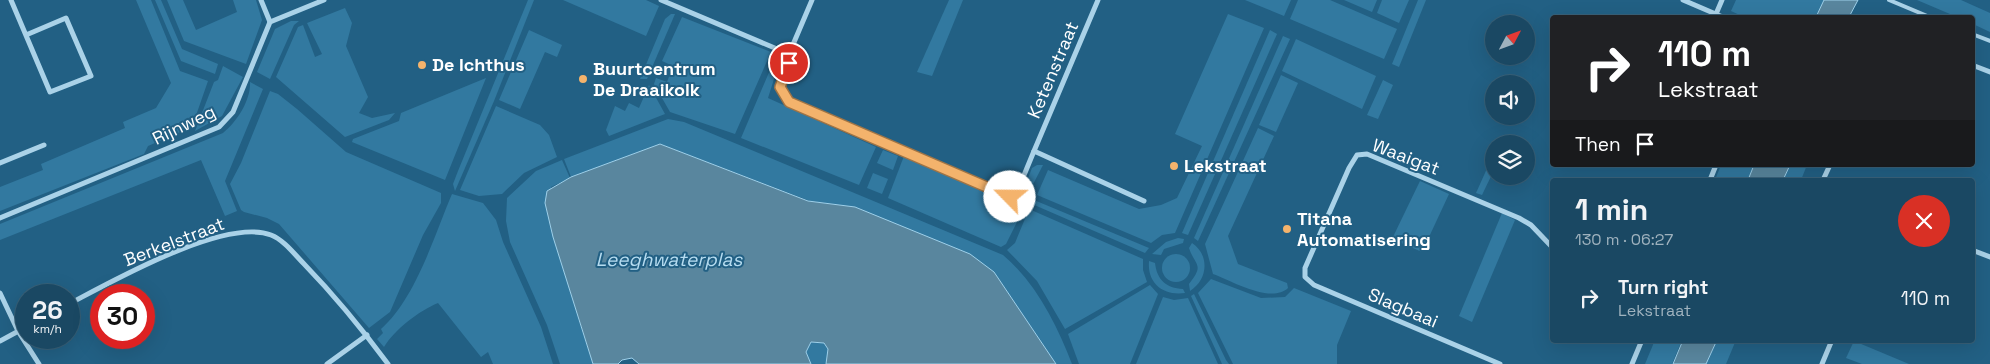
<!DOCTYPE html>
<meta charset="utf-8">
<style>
body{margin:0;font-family:"Space Grotesk",sans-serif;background:#234f69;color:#f1f3f6;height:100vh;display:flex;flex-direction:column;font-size:19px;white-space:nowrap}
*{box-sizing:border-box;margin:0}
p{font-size:16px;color:#9fb2be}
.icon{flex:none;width:28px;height:28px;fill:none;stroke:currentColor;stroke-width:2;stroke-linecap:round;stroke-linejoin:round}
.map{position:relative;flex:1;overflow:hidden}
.drawer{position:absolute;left:1550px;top:178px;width:425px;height:165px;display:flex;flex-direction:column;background:#1a4863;border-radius:5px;box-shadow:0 5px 20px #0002,0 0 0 1px #386078}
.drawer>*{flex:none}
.guide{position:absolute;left:1550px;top:15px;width:425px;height:152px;border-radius:5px;box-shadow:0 5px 20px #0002,0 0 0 1px #386078;background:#202124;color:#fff;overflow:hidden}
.needle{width:32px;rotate:49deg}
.fabs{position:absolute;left:1485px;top:15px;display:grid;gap:10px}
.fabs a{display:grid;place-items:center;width:50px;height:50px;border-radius:50%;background:#1a4863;box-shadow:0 5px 20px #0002,0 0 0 1px #386078;font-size:25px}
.speed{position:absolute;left:15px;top:284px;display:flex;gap:10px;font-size:25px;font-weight:700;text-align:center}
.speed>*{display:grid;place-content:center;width:65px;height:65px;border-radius:50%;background:#1a4863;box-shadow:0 5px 20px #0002,0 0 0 1px #386078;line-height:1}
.speed small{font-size:12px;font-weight:400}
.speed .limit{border:8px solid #d22;background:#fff;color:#111}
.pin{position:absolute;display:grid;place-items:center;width:42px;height:42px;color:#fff;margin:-21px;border:2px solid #fff;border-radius:50%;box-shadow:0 1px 5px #0007}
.me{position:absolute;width:55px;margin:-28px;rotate:293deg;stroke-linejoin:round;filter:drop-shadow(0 0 4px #0008)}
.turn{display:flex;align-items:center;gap:18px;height:105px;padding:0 25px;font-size:22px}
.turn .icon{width:65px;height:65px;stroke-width:2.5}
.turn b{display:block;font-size:35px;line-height:42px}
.then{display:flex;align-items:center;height:48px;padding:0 25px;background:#0003;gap:10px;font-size:19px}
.round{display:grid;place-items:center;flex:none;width:52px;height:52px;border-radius:26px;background:#234f69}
.summary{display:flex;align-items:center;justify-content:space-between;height:85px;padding:0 25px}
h1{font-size:30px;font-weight:700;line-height:38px}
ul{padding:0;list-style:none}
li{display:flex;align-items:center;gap:15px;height:70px;padding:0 25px}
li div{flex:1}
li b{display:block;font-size:19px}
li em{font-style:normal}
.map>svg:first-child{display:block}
.green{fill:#3279a0}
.water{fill:#59869e;stroke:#9ed0ea}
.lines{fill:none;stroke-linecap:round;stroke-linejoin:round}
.lane{stroke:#aad2e8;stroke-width:4}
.street{stroke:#aad2e8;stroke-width:5}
.route-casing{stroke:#9f7446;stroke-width:12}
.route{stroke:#f4b36c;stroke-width:9}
.poi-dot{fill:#f4b36c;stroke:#226084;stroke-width:2}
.labels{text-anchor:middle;stroke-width:4;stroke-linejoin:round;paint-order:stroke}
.poi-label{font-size:18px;font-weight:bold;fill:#fff;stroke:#226084;text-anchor:start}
.street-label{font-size:18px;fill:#fff;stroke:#226084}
.water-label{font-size:19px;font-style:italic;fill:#b6dcf0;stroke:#226084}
</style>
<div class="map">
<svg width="1990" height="364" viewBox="0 0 1990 364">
<rect width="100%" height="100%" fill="#226084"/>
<g class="green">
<path d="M136,0H151L180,71L208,81L192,127L148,146L144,154L0,211V187L43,170L41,164L125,128L123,122L156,108L171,83Z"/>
<path d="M155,0H161L182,49L218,64L215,74L181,61Z"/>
<path d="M167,0H183L196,30L237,12L233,0H256L262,20L246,64L184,41Z"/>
<path d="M528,0H534L494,101L455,191L453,184L458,171Z"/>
<path d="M563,0H646L659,6L646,36Z"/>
<path d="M949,0H963L932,76L917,72Z"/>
<path d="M1245,0H1291L1284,16Z"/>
<path d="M1298,0H1330L1397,29L1384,59L1290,19Z"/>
<path d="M1344,0H1377L1372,12Z"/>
<path d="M1382,0H1409L1399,23L1377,13Z"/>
<path d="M1418,0H1426L1399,67L1392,64Z"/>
<path d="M1736,0H1824L1816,17H1744L1731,11Z"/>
<path d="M1917,0H1961L1990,13V32L1973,24L1972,18L1957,17Z"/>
<path d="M345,8L352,23L346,46L368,97L359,113L372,118L395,113L389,120L345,137L276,77L298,27L303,25L315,57L322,54L307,23Z"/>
<path d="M671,14H675L647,79H640L665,19Z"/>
<path d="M1228,14L1264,28L1175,233L1162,235L1151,243L1037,195L1048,170L1139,209L1161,205L1177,198L1202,146L1175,134Z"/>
<path d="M682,17L771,52L735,134L670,112L654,84L656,78L667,82L673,66L662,61Z"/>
<path d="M291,21H299L294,25L270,79L257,72L275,29Z"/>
<path d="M529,30L562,45L557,57L545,52L520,109L499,100Z"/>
<path d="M1270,30L1277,34L1188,235L1182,233Z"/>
<path d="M1283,36L1290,39L1198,241L1194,238Z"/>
<path d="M1296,39L1376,76L1362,109L1282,71Z"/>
<path d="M776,56L780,60L768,98L876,147L859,185L741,138Z"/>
<path d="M223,66L243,77L222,116L195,131L214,82L218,80Z"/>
<path d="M1281,75L1298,83L1276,132L1259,125Z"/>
<path d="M486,78L445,180L352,142L353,139L399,121L401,113Z"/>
<path d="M1383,80L1393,85L1378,119L1367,115Z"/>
<path d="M250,82L263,89L225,181L237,211L225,216L201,160L0,240V224L223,133C237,122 251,100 250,82Z"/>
<path d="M649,85L665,114L609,136L606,130L615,106L625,111L629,103L639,108Z"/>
<path d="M270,91L278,94L297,109L346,152L441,193V203L423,235L390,312L369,328L279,224L267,218L244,212L241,210L230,184L241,163Z"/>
<path d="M496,106L540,125L549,135L557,157L524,173L502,194L479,196L460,190Z"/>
<path d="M668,119L684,122L1003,255C1036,283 1057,325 1072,364H1056L994,272L855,207L810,201L660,144L571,177L564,159Z"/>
<path d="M1258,128L1274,136L1228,236L1238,264L1287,283L1288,288C1271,304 1232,281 1213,274L1205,244Z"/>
<path d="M883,150L898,156L893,170L877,163Z"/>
<path d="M1494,153V170L1482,195L1476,193Z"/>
<path d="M904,156L1024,208L1006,244L1001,247L888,198Z"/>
<path d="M562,160L570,178L551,187L579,321L593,364H560L547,325L510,242L506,221L507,198L536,171Z"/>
<path d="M1037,165H1043L1028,194L1023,191L1032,168Z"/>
<path d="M1721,165H1754L1748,180H1715Z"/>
<path d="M1789,165H1807L1801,180H1783Z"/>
<path d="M873,173L888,179L882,194L867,188Z"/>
<path d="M1420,181L1449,194L1422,252L1392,239Z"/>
<path d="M452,194L483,203L496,220L503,242L541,327L553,364H493L488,352L481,357L438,303C419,311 395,329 384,347L377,339L383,333L381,329C416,298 434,236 452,194Z"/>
<path d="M1034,200L1149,248L1145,253L1032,204Z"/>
<path d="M1029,209L1143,259V270L1147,282L1065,329L1037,281L1007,250L1015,243Z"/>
<path d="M1502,213L1515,220L1472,322L1459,316Z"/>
<path d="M1178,238L1184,239L1183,243L1164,249L1161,255L1152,254L1166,242Z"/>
<path d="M1192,243C1210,255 1208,280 1190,291L1189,284C1205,264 1195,266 1189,248Z"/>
<circle cx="1176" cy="268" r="14"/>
<path d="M1149,261L1155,263C1157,280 1166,288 1183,289L1185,293C1164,296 1147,284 1149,261Z"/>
<path d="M1211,279L1261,298L1285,297L1294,288L1351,311L1337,345V364H1233L1198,293Z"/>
<path d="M1150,285L1158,294L1130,364H1079L1068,334Z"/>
<path d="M1194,294L1226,360L1229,364H1222L1218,355L1191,296Z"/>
<path d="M1163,297L1174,300L1188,298L1218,364H1136Z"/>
<path d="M1655,340H1682L1672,364H1645Z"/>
<path d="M1717,340H1736L1726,364H1706Z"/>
<path d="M1854,341L1909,364H1862L1846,358Z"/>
<path d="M811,342L824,343L828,349L826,364H811L806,352Z"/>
</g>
<g class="water">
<path d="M1824,0H1858L1849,17H1816Z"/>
<path d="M660,144L808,201L855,207L970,254L994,272L1056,364H826L828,349L824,343L811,342L806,352L811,364H639L632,358L622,360L618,364H593L553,237L545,203L547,191L571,177Z"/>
<path d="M1754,165H1790L1783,180H1748Z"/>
<path d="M1683,340H1717L1706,364H1673Z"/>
</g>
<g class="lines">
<g class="lane">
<path d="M1889,0L1932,18"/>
<path d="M1972,34L1990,41"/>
</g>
<g class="street">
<path d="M11,0L50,92L91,76L66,18L26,35"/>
<path d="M261,0L270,22"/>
<path d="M661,0L789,54V63L780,87L789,102L1010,197L1017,192L1034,151L1144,201"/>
<path d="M1683,0L1725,18"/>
<path d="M1716,14L1722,0"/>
<path d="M789,54L812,0"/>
<path d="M1972,65L1990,72"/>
<path d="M1034,151L1098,0"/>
<path d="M0,163L44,145"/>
<path d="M1710,180L1716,165"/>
<path d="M1823,180L1830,165"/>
<path d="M0,218L219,127L233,112L270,22L324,0"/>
<path d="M1972,250L1990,257"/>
<path d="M0,293L18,331L39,364"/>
<path d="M69,304C111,282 225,217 271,235C284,240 295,255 305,265C335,296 362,329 388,364"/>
<path d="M0,341L26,327"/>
<path d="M327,364L367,335"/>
<path d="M1500,364L1314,285L1305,277V268L1349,168L1357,155L1367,154L1519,218L1531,225L1552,247"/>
<path d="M1632,364L1642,340"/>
<path d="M1822,364L1832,340"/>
</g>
</g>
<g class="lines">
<g class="route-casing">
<path id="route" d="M789,63L780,87L789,102L1010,197"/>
</g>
<use href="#route" class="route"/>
</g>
<g class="poi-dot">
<circle cx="422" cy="65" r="5"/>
<circle cx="583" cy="79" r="5"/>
<circle cx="1174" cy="166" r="5"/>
<circle cx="1287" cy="229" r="5"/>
</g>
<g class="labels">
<g class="poi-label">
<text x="432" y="71">De Ichthus</text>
<text x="593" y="75">Buurtcentrum<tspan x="593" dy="21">De Draaikolk</tspan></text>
<text x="1184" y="172">Lekstraat</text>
<text x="1297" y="225">Titana<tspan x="1297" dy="21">Automatisering</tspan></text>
</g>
<g class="street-label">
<text transform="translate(1053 70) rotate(-67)" y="6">Ketenstraat</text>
<text transform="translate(184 125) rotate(-26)" y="6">Rijnweg</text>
<text transform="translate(1406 157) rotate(21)" y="6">Waaigat</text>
<text transform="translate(174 242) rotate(-21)" y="6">Berkelstraat</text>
<text transform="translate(1403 308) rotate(23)" y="6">Slagbaai</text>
</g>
<g class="water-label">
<text x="669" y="266">Leeghwaterplas</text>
</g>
</g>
</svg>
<div class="fabs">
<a><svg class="needle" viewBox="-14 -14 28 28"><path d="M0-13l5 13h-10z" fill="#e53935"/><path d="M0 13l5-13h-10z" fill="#9fb2be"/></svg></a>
<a><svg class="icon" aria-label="sound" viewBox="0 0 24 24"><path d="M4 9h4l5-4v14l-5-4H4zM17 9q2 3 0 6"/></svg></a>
<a><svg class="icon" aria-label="layers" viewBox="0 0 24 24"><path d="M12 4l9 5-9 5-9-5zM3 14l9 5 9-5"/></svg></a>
</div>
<div class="speed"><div>26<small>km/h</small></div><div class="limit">30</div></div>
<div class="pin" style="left:789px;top:63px;background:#d93025"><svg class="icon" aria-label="arrive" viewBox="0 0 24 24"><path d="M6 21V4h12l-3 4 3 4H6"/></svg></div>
<svg class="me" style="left:1010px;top:197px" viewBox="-20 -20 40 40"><circle r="19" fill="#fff"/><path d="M0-13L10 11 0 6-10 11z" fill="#f4b36c"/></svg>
<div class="guide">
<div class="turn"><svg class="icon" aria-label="right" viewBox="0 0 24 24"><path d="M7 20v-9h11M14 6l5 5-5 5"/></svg><div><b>110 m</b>Lekstraat</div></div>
<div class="then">Then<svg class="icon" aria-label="arrive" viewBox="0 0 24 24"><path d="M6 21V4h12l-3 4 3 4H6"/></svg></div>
</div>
<section class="drawer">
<div class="summary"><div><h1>1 min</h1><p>130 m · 06:27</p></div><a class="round" style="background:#d93025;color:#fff"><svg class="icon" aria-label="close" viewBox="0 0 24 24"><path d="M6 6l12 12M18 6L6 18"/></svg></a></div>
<ul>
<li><svg class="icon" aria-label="right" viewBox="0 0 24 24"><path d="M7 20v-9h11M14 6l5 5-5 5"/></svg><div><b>Turn right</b><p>Lekstraat</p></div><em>110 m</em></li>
</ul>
</section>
</div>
